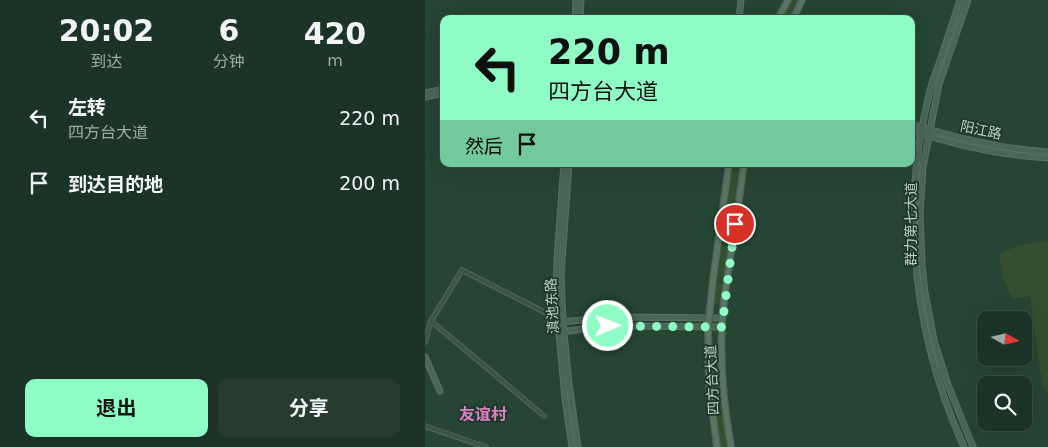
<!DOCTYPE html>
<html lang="zh">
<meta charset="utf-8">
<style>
body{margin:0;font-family:"DejaVu Sans","Noto Sans SC",sans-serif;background:#253c2f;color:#f1f3f6;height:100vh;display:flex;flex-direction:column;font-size:19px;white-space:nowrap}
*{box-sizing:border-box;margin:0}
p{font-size:16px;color:#a0aaa7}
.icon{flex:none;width:28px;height:28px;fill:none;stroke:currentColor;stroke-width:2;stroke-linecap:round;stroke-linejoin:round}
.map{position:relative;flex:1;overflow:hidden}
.panel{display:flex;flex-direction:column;background:#1c3427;width:425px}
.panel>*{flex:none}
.hud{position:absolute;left:15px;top:15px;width:475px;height:152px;border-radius:10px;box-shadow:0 5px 20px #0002,0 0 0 1px #3a4f44;background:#8ffcc5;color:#111;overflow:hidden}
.needle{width:32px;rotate:98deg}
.fabs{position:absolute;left:552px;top:311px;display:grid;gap:10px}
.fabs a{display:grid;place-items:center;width:55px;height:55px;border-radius:10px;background:#1c3427;box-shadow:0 5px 20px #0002,0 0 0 1px #3a4f44;font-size:25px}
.pin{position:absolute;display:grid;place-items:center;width:42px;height:42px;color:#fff;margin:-21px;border:2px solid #fff;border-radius:50%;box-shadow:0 1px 5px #0007}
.me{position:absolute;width:55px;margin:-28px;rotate:89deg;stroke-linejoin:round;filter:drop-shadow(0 0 4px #0008)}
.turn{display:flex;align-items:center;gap:18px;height:105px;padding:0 25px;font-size:22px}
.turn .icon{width:65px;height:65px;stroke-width:2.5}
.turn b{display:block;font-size:35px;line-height:42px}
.then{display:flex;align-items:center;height:48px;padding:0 25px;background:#0003;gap:10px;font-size:19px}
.eta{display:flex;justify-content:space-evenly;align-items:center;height:85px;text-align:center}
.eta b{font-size:30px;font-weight:700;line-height:35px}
.cta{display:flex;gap:10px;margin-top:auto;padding:10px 25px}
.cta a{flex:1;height:58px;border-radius:10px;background:#8ffcc5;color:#111;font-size:20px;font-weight:700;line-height:58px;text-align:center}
.cta a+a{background:#253c2f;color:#f1f3f6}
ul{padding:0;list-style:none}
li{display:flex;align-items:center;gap:15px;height:65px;padding:0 25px}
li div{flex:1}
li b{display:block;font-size:19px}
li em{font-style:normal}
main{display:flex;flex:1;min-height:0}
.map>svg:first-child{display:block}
.green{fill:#344f2f}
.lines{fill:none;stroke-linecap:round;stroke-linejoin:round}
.street-casing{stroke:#5a7265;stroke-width:5.5}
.secondary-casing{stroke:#5a7265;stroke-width:7}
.primary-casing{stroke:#486153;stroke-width:8}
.street{stroke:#3b5447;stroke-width:4}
.secondary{stroke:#496758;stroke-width:5}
.primary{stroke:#597465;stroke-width:5.5}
.route{stroke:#8ffcc5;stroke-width:9;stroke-dasharray:0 16.2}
.labels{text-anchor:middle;stroke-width:4;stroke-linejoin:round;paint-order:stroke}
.street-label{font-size:14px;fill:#b9cec3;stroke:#1f3a2c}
.quarter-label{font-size:16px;font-weight:bold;fill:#e07dc2;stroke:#1f3a2c}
</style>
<main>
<section class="panel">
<div class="eta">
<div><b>20:02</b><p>到达</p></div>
<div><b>6</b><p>分钟</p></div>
<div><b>420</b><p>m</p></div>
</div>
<ul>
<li><svg class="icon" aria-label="left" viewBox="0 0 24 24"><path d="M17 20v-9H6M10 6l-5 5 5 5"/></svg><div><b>左转</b><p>四方台大道</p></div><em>220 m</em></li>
<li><svg class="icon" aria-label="arrive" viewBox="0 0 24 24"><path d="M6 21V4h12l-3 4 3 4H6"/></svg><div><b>到达目的地</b></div><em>200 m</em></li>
</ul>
<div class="cta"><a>退出</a><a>分享</a></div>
</section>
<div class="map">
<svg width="623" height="447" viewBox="0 0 623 447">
<rect width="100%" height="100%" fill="#264534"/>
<g class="green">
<path d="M365,0H374L364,19H358Z"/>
<path d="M307,170L314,171L313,180L301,263L297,279L293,278Z"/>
<path d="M623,240V394L618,385L614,365L605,296L587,299L578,276L574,253L594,246Z"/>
<path d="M292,283L298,284L296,305L289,304Z"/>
<path d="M290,367L292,368L302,447H295C290,421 289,395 288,368Z"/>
</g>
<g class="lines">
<g class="street-casing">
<g id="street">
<path d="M6,321L119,416"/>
<path d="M0,342L6,321L37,270L125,315"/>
<path d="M0,426L61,447"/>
</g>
</g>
<g class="secondary-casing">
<g id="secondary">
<path d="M535,0C529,19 522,39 516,58C512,69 508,79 505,90C499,116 493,143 491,169C483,265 499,359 539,447"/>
<path d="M543,0L514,84L498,167L495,213L497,265L500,293L509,340L523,385L548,447"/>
<path d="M150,19L151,0"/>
<path d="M155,19L156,0"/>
<path d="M314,19L316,0"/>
<path d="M0,93L19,89"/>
<path d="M0,97L19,93"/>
<path d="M486,124C531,138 576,149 623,152"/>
<path d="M486,130C531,146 576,155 623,158"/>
<path d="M139,164L132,260L131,301L140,398L147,447"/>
<path d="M144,164L136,275L138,322L144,384L153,447"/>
<path d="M135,322L192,317L298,318"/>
<path d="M136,332L172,327L196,326L297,327"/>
<path d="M0,357L15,391"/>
</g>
</g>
<g class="primary-casing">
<g id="primary">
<path d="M353,19L363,0"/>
<path d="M368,19L377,0"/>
<path d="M292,447L284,384L283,327L288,280L304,164"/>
<path d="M306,447C299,407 295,366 297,326C298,299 303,273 307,247C312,219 315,191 319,164"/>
</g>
</g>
<use href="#street" class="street"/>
<use href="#secondary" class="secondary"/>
<use href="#primary" class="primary"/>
</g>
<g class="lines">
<path class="route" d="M183,326L297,327L310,224"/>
</g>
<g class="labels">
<g class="street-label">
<text transform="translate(556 130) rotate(12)" y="5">阳江路</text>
<text transform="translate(486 224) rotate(-90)" y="5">群力第七大道</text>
<text transform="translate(127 306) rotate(-93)" y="5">滇池东路</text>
<text transform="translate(287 380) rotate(-93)" y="5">四方台大道</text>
</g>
<g class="quarter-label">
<text x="58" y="420">友谊村</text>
</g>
</g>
</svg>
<div class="fabs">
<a><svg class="needle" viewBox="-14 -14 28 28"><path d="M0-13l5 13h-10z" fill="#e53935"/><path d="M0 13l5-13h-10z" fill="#a0aaa7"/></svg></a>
<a><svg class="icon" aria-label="search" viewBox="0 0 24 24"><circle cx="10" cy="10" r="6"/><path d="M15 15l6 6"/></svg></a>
</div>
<div class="pin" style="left:310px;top:224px;background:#d93025"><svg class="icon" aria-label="arrive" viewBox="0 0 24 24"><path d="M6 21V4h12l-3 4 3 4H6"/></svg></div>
<svg class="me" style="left:183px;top:326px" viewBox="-20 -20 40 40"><circle r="17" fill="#8ffcc5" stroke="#fff" stroke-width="3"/><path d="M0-11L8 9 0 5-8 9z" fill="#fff"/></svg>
<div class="hud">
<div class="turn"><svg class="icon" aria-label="left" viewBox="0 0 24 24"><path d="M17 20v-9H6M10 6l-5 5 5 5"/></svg><div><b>220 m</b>四方台大道</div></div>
<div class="then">然后<svg class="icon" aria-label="arrive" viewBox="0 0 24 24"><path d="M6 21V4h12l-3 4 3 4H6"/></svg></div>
</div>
</div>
</main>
